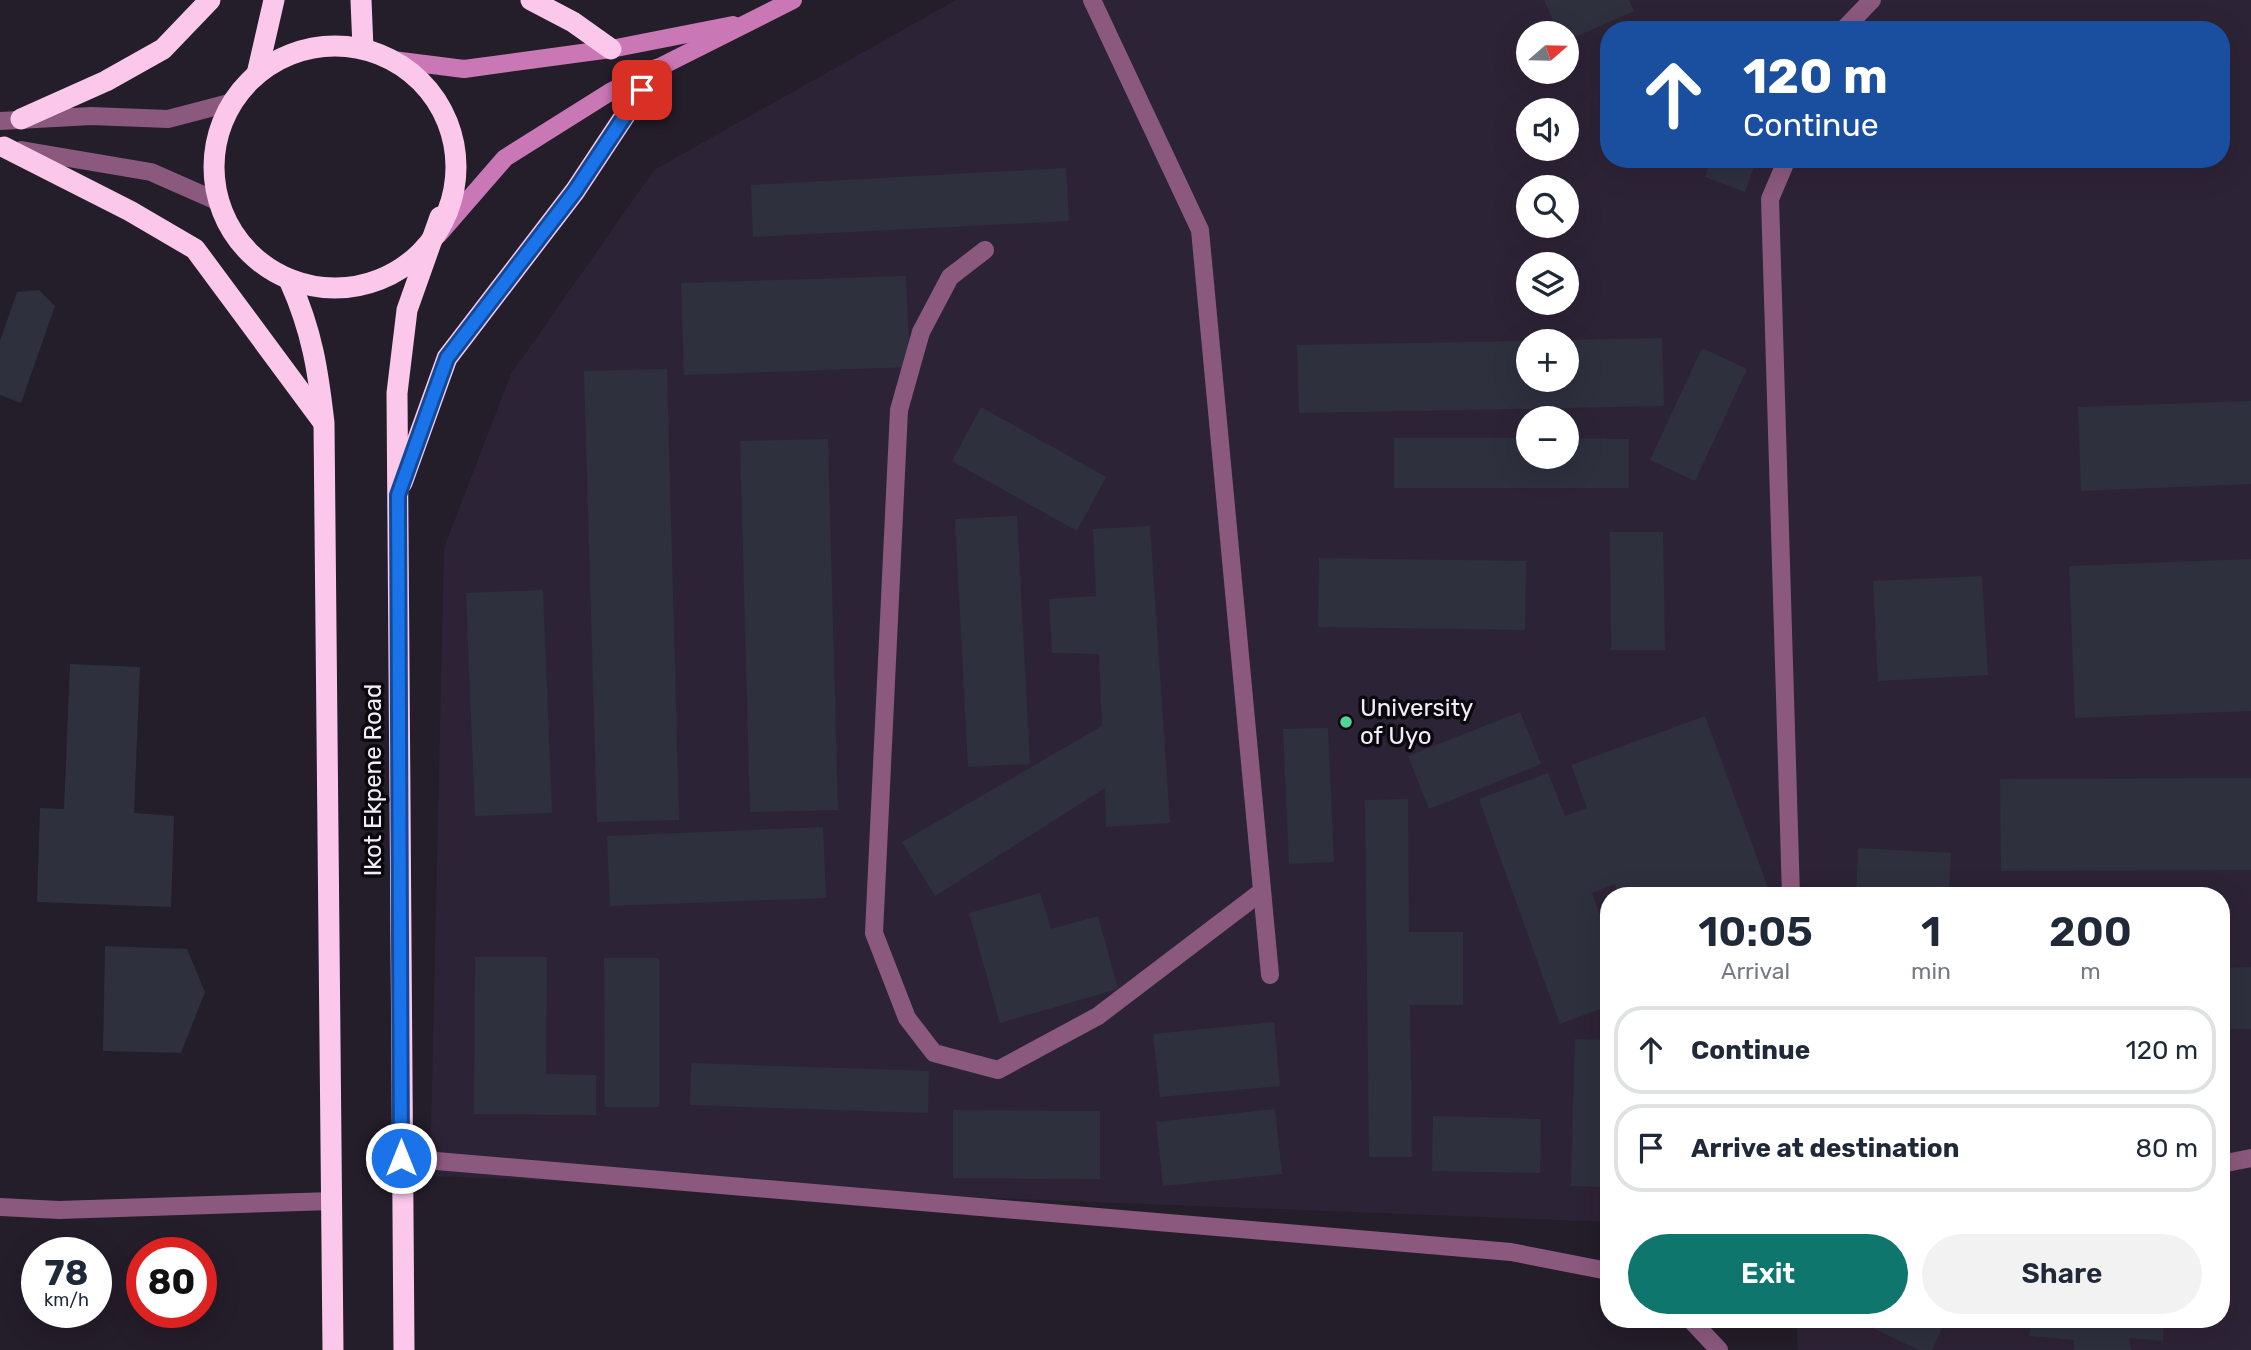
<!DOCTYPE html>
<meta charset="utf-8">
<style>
body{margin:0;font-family:Rubik,sans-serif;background:#f2f2f3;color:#1f2937;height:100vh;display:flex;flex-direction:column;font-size:26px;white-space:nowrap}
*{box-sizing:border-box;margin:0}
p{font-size:23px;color:#747a83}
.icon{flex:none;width:38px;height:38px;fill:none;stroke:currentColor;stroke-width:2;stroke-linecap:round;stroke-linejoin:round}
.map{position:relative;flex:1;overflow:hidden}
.drawer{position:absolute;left:1600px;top:887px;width:630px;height:441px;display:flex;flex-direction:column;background:#fff;border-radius:28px;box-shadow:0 7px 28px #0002}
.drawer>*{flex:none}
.guide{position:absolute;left:1600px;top:21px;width:630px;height:147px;border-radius:28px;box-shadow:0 7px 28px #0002;background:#1a4fa0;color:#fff;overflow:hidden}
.needle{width:46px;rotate:70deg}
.fabs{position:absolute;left:1516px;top:21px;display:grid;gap:14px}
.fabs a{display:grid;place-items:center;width:63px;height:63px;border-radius:50%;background:#fff;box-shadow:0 7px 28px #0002;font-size:35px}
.speed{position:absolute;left:21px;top:1237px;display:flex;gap:14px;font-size:35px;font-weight:700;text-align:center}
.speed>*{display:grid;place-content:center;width:91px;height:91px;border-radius:50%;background:#fff;box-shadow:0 7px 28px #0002;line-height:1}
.speed small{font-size:18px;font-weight:400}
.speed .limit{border:10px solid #d22;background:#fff;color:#111}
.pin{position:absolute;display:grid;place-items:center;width:60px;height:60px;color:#fff;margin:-30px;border-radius:14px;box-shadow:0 4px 10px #0006}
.me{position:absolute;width:77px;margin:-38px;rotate:0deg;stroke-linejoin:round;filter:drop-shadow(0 0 5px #0008)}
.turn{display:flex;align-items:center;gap:24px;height:147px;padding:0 28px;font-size:32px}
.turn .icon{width:91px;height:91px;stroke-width:2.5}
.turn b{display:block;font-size:49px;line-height:60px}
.eta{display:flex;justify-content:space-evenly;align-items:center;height:119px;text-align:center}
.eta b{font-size:42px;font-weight:600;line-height:49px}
.cta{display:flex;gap:14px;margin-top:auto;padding:14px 28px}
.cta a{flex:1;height:80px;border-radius:42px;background:#0f766e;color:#fff;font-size:28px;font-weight:600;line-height:80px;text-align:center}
.cta a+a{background:#f2f2f3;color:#1f2937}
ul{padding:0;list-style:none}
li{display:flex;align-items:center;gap:21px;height:88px;margin:0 14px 10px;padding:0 14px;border:4px solid #e0e1e3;border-radius:28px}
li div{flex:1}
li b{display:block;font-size:26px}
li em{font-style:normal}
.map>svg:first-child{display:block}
.built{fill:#2d2336;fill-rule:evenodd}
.building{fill:#2e303e}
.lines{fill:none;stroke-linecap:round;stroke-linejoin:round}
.lane{stroke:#8c597e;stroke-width:18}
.street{stroke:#8c597e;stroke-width:18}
.secondary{stroke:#ca78b5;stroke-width:18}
.highway{stroke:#fbc7eb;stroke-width:21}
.route-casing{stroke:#114b97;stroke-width:18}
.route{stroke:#1a73e8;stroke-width:12}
.poi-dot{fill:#52d397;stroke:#0b090e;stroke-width:2.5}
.labels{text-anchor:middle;stroke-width:7;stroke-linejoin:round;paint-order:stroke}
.poi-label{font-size:24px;fill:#f2edf6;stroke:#0b090e;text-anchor:start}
.street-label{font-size:24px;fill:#f2edf6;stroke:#0b090e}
</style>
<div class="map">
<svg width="2251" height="1350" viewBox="0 0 2251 1350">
<rect width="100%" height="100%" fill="#241d2a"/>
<path class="built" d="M956,0H2251V1350H1798L1796,1320H2221V896H1608V1222L430,1176L444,548L511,374L654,170ZM1608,30H2221V159H1608ZM1528,33H1566V72H1528ZM1528,110H1566V149H1528ZM1528,187H1566V226H1528ZM1528,264H1566V303H1528ZM1528,341H1566V380H1528ZM1528,418H1566V457H1528Z"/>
<g class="building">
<path d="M1544,0H1629L1634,11L1566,41V33H1559Z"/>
<path d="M1711,159H1757L1745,192L1705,177Z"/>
<path d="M1066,168L1069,221L753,237L751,185Z"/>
<path d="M906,276L910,367L684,375L681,283Z"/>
<path d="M39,290L55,306L21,403L0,395V341L17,292Z"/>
<path d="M1662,338L1664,406L1299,413L1297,345L1528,341V380H1566V340Z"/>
<path d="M1702,348L1747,369L1695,481L1650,460Z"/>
<path d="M667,369L679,820L597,822L584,371Z"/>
<path d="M2251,401V484L2081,491L2078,407Z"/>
<path d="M981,407L1106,477L1077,531L952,461Z"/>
<path d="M1394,438H1528V457H1566V438L1629,439V488H1394Z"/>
<path d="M828,439L838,810L750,812L740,441Z"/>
<path d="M1017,516L1030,764L968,767L955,519Z"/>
<path d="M1150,526L1170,823L1106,827L1105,788L935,896L902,842L1102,726L1099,654L1052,653L1049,599L1096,596L1093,529Z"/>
<path d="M1610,532H1663L1665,650H1611Z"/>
<path d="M1319,558L1526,561L1525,630L1318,627Z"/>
<path d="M2251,559V711L2075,718L2069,566Z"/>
<path d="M1982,576L1988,675L1878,681L1873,581Z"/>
<path d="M543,590L552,813L475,816L466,593Z"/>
<path d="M70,664L140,667L134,813L174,816L171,907L37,902L40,808L64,809Z"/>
<path d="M1520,712L1541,764L1429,809L1408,756Z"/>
<path d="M1705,716L1771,896H1619L1615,884L1592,893L1608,937V1006L1560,1024L1479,799L1548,773L1565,816L1587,808L1571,765Z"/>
<path d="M1328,728L1334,862L1289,864L1283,729Z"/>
<path d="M2251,778V870L2001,871L2000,779Z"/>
<path d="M1408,799L1409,932H1463V1005H1410L1412,1157H1369L1365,800Z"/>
<path d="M823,827L826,898L610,906L607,836Z"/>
<path d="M1858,848L1951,853L1949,896H1856Z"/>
<path d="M1040,893L1051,929L1098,916L1118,989L1000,1023L969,913Z"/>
<path d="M105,946L187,949L205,992L181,1053L103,1051Z"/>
<path d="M475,957H547L546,1074L596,1075V1115L474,1114Z"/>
<path d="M604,958H659V1107H605Z"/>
<path d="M2251,967V1029H2221V968Z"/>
<path d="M1274,1022L1280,1086L1160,1097L1153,1034Z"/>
<path d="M1575,1039L1608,1040V1187L1571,1186Z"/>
<path d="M691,1063L929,1071L928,1113L690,1105Z"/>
<path d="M1275,1109L1282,1174L1163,1186L1156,1122Z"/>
<path d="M953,1110L1100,1111V1179L953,1178Z"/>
<path d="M1433,1116L1541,1119L1540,1173L1432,1171Z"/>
<path d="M1855,1320H1946L1932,1350H1919Z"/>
<path d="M2031,1320H2164L2163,1341L2129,1338L2131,1350H2074V1340L2029,1336Z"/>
</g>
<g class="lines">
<g class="lane">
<path d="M1092,0L1200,230L1270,975"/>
<path d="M1843,30L1872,0"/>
<path d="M1787,159L1770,199L1791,896"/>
<path d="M985,250L950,277L921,332L899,410L874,933L907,1018L934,1053L998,1070L1098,1016L1261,892"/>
<path d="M2221,1164L2251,1158"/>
</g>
<g class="street">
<path d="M0,121L91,116L168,119L233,102"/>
<path d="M21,150L151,172L219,202"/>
<path d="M401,1158L1511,1252L1608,1271"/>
<path d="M0,1207L59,1210L332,1201"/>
<path d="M1691,1320L1719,1350"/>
</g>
<g class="secondary">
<path d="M393,60L464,69L611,49L733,25"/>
<path d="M438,235L505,158L610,92L793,0"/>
</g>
<g class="highway">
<path d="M361,0L363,48"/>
<path d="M531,0L573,22L611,49"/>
<circle cx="335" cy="167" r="121"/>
<path d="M257,74L274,0"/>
<path d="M21,119L106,81L163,49L210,0"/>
<path d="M4,147L130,211L195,249L323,422"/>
<path d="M290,282C312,331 318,370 324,423L333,1350"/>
<path d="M402,483L447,358L575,191L655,70"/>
<path d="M404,1350L397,393L407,310L440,217"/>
</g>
</g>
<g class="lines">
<g class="route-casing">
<path id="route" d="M401,1158L398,495L447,358L575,191L642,90"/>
</g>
<use href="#route" class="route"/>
</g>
<circle class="poi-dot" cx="1346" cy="722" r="7"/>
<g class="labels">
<g class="poi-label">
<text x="1360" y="716">University<tspan x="1360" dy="28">of Uyo</tspan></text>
</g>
<g class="street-label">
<text transform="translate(373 780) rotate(-90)" y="8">Ikot Ekpene Road</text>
</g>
</g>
</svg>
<div class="fabs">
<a><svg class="needle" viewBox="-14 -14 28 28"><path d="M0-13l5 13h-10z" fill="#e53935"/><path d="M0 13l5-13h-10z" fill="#747a83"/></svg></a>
<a><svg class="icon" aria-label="sound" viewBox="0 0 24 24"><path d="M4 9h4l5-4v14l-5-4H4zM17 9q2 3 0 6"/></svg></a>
<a><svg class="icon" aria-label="search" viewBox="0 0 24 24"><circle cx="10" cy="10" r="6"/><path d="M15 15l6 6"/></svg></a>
<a><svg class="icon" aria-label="layers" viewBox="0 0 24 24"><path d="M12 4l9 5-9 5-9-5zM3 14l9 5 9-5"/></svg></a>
<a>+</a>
<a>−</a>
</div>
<div class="speed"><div>78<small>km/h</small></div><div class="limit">80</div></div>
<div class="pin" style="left:642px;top:90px;background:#d93025"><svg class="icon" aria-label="arrive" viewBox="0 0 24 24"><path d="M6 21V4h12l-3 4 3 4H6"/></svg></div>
<svg class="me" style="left:401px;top:1158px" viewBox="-20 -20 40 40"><circle r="17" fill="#1a73e8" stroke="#fff" stroke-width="3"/><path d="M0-11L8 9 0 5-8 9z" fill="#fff"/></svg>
<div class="guide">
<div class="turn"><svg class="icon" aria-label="ahead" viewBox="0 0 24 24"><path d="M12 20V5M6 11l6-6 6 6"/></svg><div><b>120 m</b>Continue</div></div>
</div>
<section class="drawer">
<div class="eta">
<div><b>10:05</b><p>Arrival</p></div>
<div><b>1</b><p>min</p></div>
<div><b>200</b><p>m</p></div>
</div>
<ul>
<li><svg class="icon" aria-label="ahead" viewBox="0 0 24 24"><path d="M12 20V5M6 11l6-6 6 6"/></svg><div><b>Continue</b></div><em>120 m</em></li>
<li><svg class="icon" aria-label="arrive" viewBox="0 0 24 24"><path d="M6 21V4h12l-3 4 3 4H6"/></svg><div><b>Arrive at destination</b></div><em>80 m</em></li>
</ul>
<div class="cta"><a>Exit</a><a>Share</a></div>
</section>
</div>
